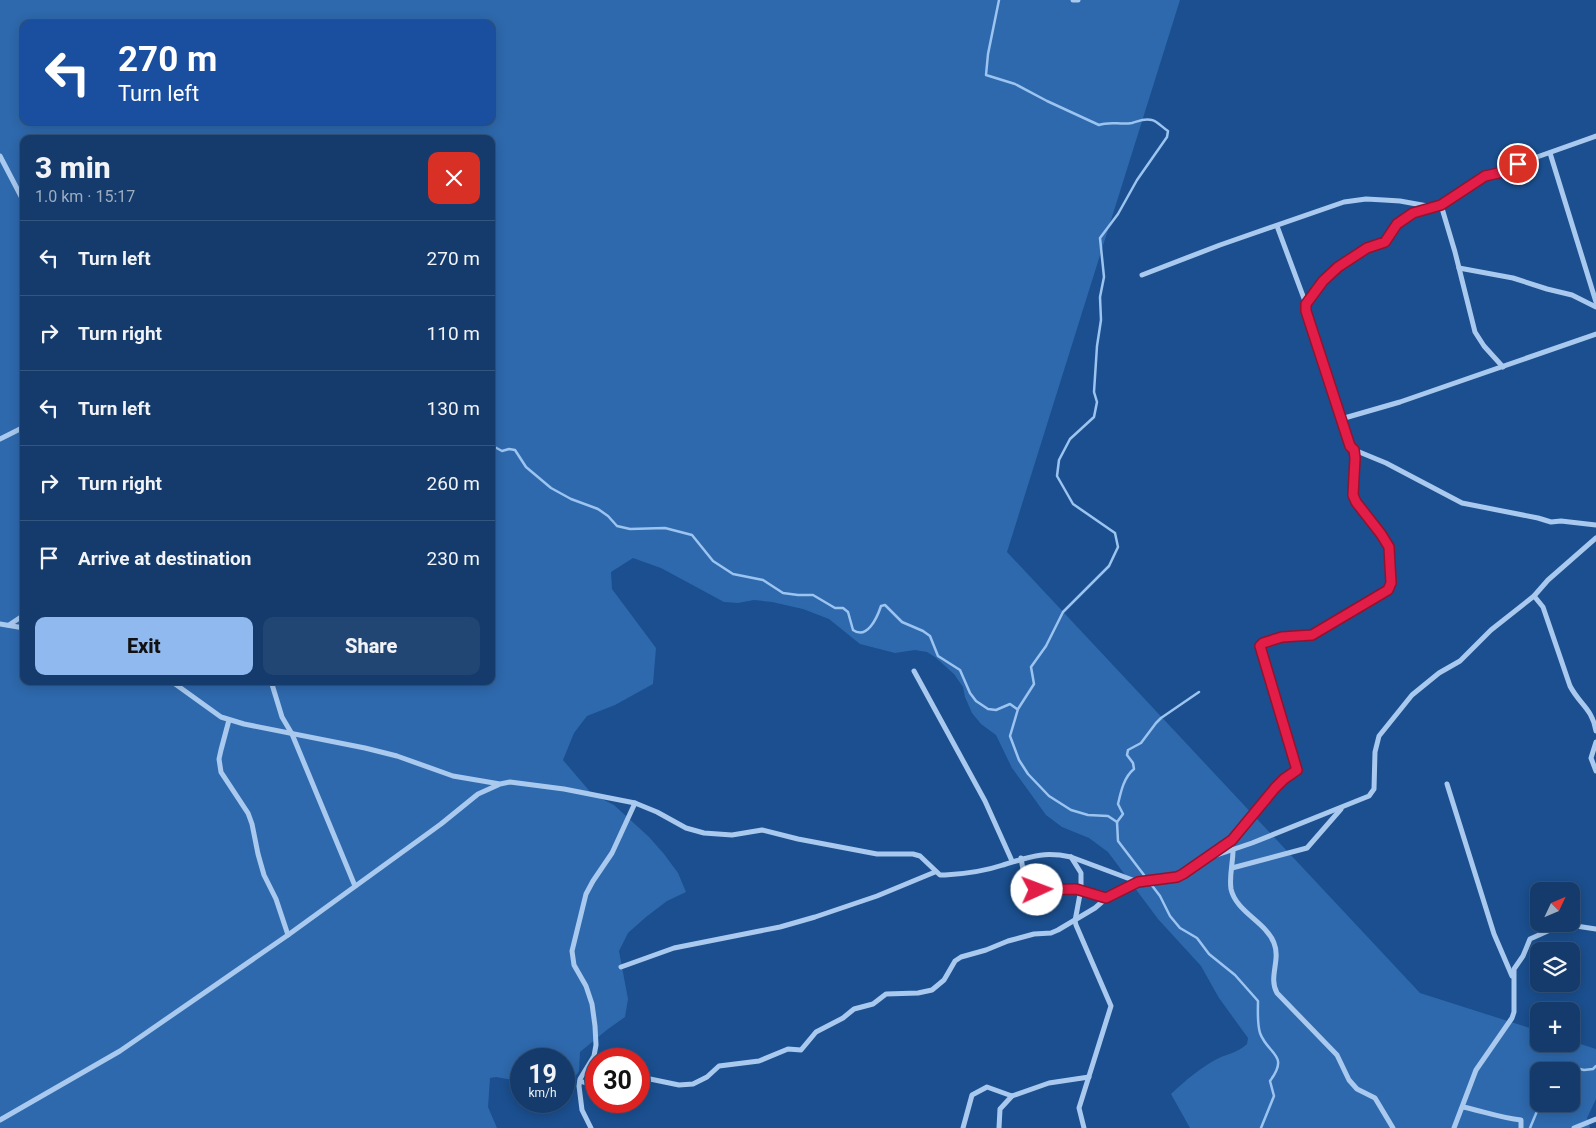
<!DOCTYPE html>
<meta charset="utf-8">
<style>
body{margin:0;font-family:Roboto,sans-serif;background:#214673;color:#f1f3f6;height:100vh;display:flex;flex-direction:column;font-size:19px;white-space:nowrap}
*{box-sizing:border-box;margin:0}
p{font-size:16px;color:#9dadc1}
.icon{flex:none;width:28px;height:28px;fill:none;stroke:currentColor;stroke-width:2;stroke-linecap:round;stroke-linejoin:round}
.map{position:relative;flex:1;overflow:hidden}
.sheet{position:absolute;left:20px;top:135px;width:475px;height:550px;display:flex;flex-direction:column;background:#143b6b;border-radius:10px;box-shadow:0 2px 12px #0003,0 0 0 1px #33557e}
.sheet>*{flex:none}
.top-card{position:absolute;left:20px;top:20px;width:475px;height:105px;border-radius:10px;box-shadow:0 2px 12px #0003,0 0 0 1px #33557e;background:#1a4fa0;color:#fff;overflow:hidden}
.needle{width:32px;rotate:46deg}
.controls{position:absolute;left:1530px;top:882px;display:grid;gap:10px}
.controls a{display:grid;place-items:center;width:50px;height:50px;border-radius:10px;background:#143b6b;box-shadow:0 2px 12px #0003,0 0 0 1px #33557e;font-size:25px}
.speed{position:absolute;left:510px;top:1048px;display:flex;gap:10px;font-size:25px;font-weight:700;text-align:center}
.speed>*{display:grid;place-content:center;width:65px;height:65px;border-radius:50%;background:#143b6b;box-shadow:0 2px 12px #0003,0 0 0 1px #33557e;line-height:1}
.speed small{font-size:12px;font-weight:400}
.speed .limit{border:8px solid #d22;background:#fff;color:#111}
.pin{position:absolute;display:grid;place-items:center;width:42px;height:42px;color:#fff;margin:-21px;border:2px solid #fff;border-radius:50%;box-shadow:0 1px 5px #0007}
.me{position:absolute;width:55px;margin:-28px;rotate:88deg;stroke-linejoin:round;filter:drop-shadow(0 0 4px #0008)}
.turn{display:flex;align-items:center;gap:18px;height:105px;padding:0 15px;font-size:22px}
.turn .icon{width:65px;height:65px;stroke-width:2.5}
.turn b{display:block;font-size:35px;line-height:42px}
.round{display:grid;place-items:center;flex:none;width:52px;height:52px;border-radius:10px;background:#214673}
.overview{display:flex;align-items:center;justify-content:space-between;height:85px;padding:0 15px}
h1{font-size:30px;font-weight:800;line-height:38px}
.action{display:flex;gap:10px;margin-top:auto;padding:10px 15px}
.action a{flex:1;height:58px;border-radius:10px;background:#90b9f0;color:#111;font-size:20px;font-weight:800;line-height:58px;text-align:center}
.action a+a{background:#214673;color:#f1f3f6}
ul{padding:0;list-style:none}
li{display:flex;align-items:center;gap:15px;height:75px;padding:0 15px;border-top:1px solid #33557e}
li div{flex:1}
li b{display:block;font-size:19px}
li em{font-style:normal}
.map>svg:first-child{display:block}
.green{fill:#2e69ad;fill-rule:evenodd}
.lines{fill:none;stroke-linecap:round;stroke-linejoin:round}
.stream{stroke:#9cc4f0;stroke-width:2.5}
.street{stroke:#a9c9ee;stroke-width:5}
.route-casing{stroke:#92132f;stroke-width:12}
.route{stroke:#e11d48;stroke-width:9}
</style>
<div class="map">
<svg width="1596" height="1128" viewBox="0 0 1596 1128">
<rect width="100%" height="100%" fill="#1b4f8f"/>
<path class="green" d="M0,0H1180L1007,552L1420,993L1539,1031V1044H1571V1041L1596,1049V1099L1587,1118L1590,1128H1190L1171,1094C1186,1080 1201,1067 1219,1058C1230,1053 1237,1053 1247,1044L1248,1038L1219,998L1201,966L1158,919L1108,852L1089,838L1062,827L1046,815L1012,768L996,735L981,724L972,713L965,697L963,687L954,674L935,657L927,652L915,650L895,653L860,644L829,619L803,609L772,602L754,600L738,603L724,602L661,568L633,558L611,572L612,589L656,648L653,684L615,705L587,716L574,733L563,760L592,794L614,805L649,837L664,854L678,873L686,892L667,901L646,917L628,933L619,951L628,999L625,1017L608,1029L580,1052L579,1071L564,1093V1059H521V1083L519,1081L496,1077L490,1078L488,1107L497,1128H0ZM24,24H491V121H24ZM24,139H491V681H24ZM1539,1071H1571V1104H1539Z"/>
<g class="lines">
<g class="stream">
<path d="M999,0L988,54L986,75L1015,84L1047,101L1099,125C1110,121 1120,125 1132,123C1139,121 1144,118 1152,120C1157,121 1163,128 1168,131L1167,137L1137,180L1118,214L1100,238L1104,277L1100,297L1101,320L1097,346L1094,392L1097,402L1094,417L1070,439L1059,460L1057,476L1073,504L1115,533L1118,547L1109,566L1063,612L1046,646L1031,667L1034,684L1018,709L1010,736L1019,760L1028,774L1049,796L1071,810L1088,815L1108,816L1117,822L1118,841L1160,896L1170,916L1180,928L1197,938L1209,954L1235,975L1258,1001C1258,1011 1257,1023 1260,1033C1268,1055 1290,1054 1270,1081L1274,1096L1261,1128"/>
<path d="M491,445L502,451L509,449L515,450L526,467L551,488L571,499L598,509L608,516L617,526L630,529L665,528L692,535L713,561L733,574L763,580L783,593L798,595H813L835,608H843L848,612L853,630C867,640 877,618 881,606L885,605L902,622L923,631L930,636L938,656L960,670L970,693L976,701L988,709L996,710L1010,704L1017,709"/>
<path d="M1117,822L1123,814L1118,804C1121,791 1124,777 1134,769L1133,763L1127,755L1128,750L1141,743L1156,723L1161,718L1199,692"/>
<path d="M1562,1071L1567,1066L1584,1070L1593,1069L1596,1066"/>
<path d="M1530,1128L1540,1104"/>
</g>
<g class="street">
<path d="M1073,0H1078"/>
<path d="M1596,136L1537,157L1503,172L1485,177L1441,205L1413,213L1397,224L1385,242L1367,248L1353,259L1338,267L1323,281L1306,304V311L1352,449L1386,463L1462,503L1538,518L1551,522L1561,521L1596,525"/>
<path d="M1550,153L1596,302"/>
<path d="M0,156L24,202"/>
<path d="M1441,205L1455,252L1475,332L1484,346L1503,367"/>
<path d="M1277,226L1306,304"/>
<path d="M1459,268L1513,278L1547,289L1572,295L1596,307"/>
<path d="M1142,275L1220,245L1344,202L1366,199L1384,200L1400,201L1433,207"/>
<path d="M1341,419L1400,402L1596,334"/>
<path d="M0,439L24,427"/>
<path d="M1534,596L1543,607L1570,686C1580,705 1592,708 1596,731"/>
<path d="M0,624L24,628"/>
<path d="M9,625L24,615"/>
<path d="M914,671L985,801L1012,861"/>
<path d="M171,681L221,717L244,724L365,748L397,756L453,776L500,784L510,782L564,789L635,803L657,812L686,828L704,833L732,835L762,830L798,839L877,854H913L920,856L940,875H945C964,874 985,871 1003,865C1030,857 1042,851 1071,857L1138,882L1177,877L1205,859L1252,843L1369,796L1374,789L1375,752L1379,736L1412,695L1439,673L1460,661L1491,630L1534,596L1548,580L1596,538"/>
<path d="M271,681L282,717L292,734L355,886"/>
<path d="M229,720L221,750L219,759L221,772L248,813L252,824L258,854L264,875L276,899L288,935"/>
<path d="M1596,742L1591,758L1596,771"/>
<path d="M1447,784L1494,934L1512,976"/>
<path d="M1233,850C1233,863 1229,876 1231,889C1236,912 1266,922 1274,943C1281,960 1268,977 1277,993L1337,1055L1349,1080L1357,1089L1375,1098L1393,1128"/>
<path d="M1071,857L1081,873V889L1075,921L1076,925L1111,1006L1079,1108L1084,1128"/>
<path d="M1208,857L1239,833L1275,788L1284,779L1297,770L1260,649L1261,644L1286,636L1312,635L1390,588L1389,547L1381,534L1356,502L1353,495L1355,458L1353,450"/>
<path d="M1021,858L1025,881L1032,889H1076L1106,898"/>
<path d="M1232,868L1307,848L1341,809"/>
<path d="M621,967L674,948L780,927L815,917L877,896L935,872"/>
<path d="M580,1081L592,1085L596,1084"/>
<path d="M639,1082L650,1079L679,1085L693,1084L707,1077L719,1066L759,1061L788,1049L801,1050L816,1032L843,1018L854,1009L873,1004L886,994L918,993L932,990L944,980L955,961L961,957L986,950L1008,941L1034,934L1051,933L1058,930L1095,908L1110,895L1138,882"/>
<path d="M1463,1107C1482,1111 1501,1118 1521,1120V1128"/>
<path d="M0,1120L120,1051L288,935L441,824L478,794L498,785"/>
<path d="M591,1128L582,1110L579,1086L580,1079L594,1056L596,1045L595,1026L592,1004L586,986L574,965L572,951L586,894L593,881L612,853L635,803"/>
<path d="M963,1128L972,1095L987,1087L1012,1096L1049,1083L1089,1077"/>
<path d="M999,1128L1000,1109L1012,1096"/>
<path d="M1454,1128L1476,1070L1512,1018L1514,1012V969L1523,956L1530,939L1559,926H1576L1596,929"/>
<path d="M1574,1128L1596,1119"/>
</g>
</g>
<g class="lines">
<g class="route-casing">
<path id="route" d="M1037,890L1076,889L1106,898L1138,882L1177,877L1183,874L1232,840L1275,788L1284,779L1297,770L1260,646L1263,643L1282,637L1312,635L1388,590L1391,583L1389,547L1381,534L1356,502L1353,495L1355,458L1354,450L1350,446L1306,311V304L1323,281L1338,267L1367,248L1385,242L1397,224L1413,213L1441,205L1485,176L1503,172L1518,164"/>
</g>
<use href="#route" class="route"/>
</g>
</svg>
<div class="controls">
<a><svg class="needle" viewBox="-14 -14 28 28"><path d="M0-13l5 13h-10z" fill="#e53935"/><path d="M0 13l5-13h-10z" fill="#9dadc1"/></svg></a>
<a><svg class="icon" aria-label="layers" viewBox="0 0 24 24"><path d="M12 4l9 5-9 5-9-5zM3 14l9 5 9-5"/></svg></a>
<a>+</a>
<a>−</a>
</div>
<div class="speed"><div>19<small>km/h</small></div><div class="limit">30</div></div>
<div class="pin" style="left:1518px;top:164px;background:#d93025"><svg class="icon" aria-label="arrive" viewBox="0 0 24 24"><path d="M6 21V4h12l-3 4 3 4H6"/></svg></div>
<svg class="me" style="left:1037px;top:890px" viewBox="-20 -20 40 40"><circle r="19" fill="#fff"/><path d="M0-13L10 11 0 6-10 11z" fill="#e11d48"/></svg>
<div class="top-card">
<div class="turn"><svg class="icon" aria-label="left" viewBox="0 0 24 24"><path d="M17 20v-9H6M10 6l-5 5 5 5"/></svg><div><b>270 m</b>Turn left</div></div>
</div>
<section class="sheet">
<div class="overview"><div><h1>3 min</h1><p>1.0 km · 15:17</p></div><a class="round" style="background:#d93025;color:#fff"><svg class="icon" aria-label="close" viewBox="0 0 24 24"><path d="M6 6l12 12M18 6L6 18"/></svg></a></div>
<ul>
<li><svg class="icon" aria-label="left" viewBox="0 0 24 24"><path d="M17 20v-9H6M10 6l-5 5 5 5"/></svg><div><b>Turn left</b></div><em>270 m</em></li>
<li><svg class="icon" aria-label="right" viewBox="0 0 24 24"><path d="M7 20v-9h11M14 6l5 5-5 5"/></svg><div><b>Turn right</b></div><em>110 m</em></li>
<li><svg class="icon" aria-label="left" viewBox="0 0 24 24"><path d="M17 20v-9H6M10 6l-5 5 5 5"/></svg><div><b>Turn left</b></div><em>130 m</em></li>
<li><svg class="icon" aria-label="right" viewBox="0 0 24 24"><path d="M7 20v-9h11M14 6l5 5-5 5"/></svg><div><b>Turn right</b></div><em>260 m</em></li>
<li><svg class="icon" aria-label="arrive" viewBox="0 0 24 24"><path d="M6 21V4h12l-3 4 3 4H6"/></svg><div><b>Arrive at destination</b></div><em>230 m</em></li>
</ul>
<div class="action"><a>Exit</a><a>Share</a></div>
</section>
</div>
